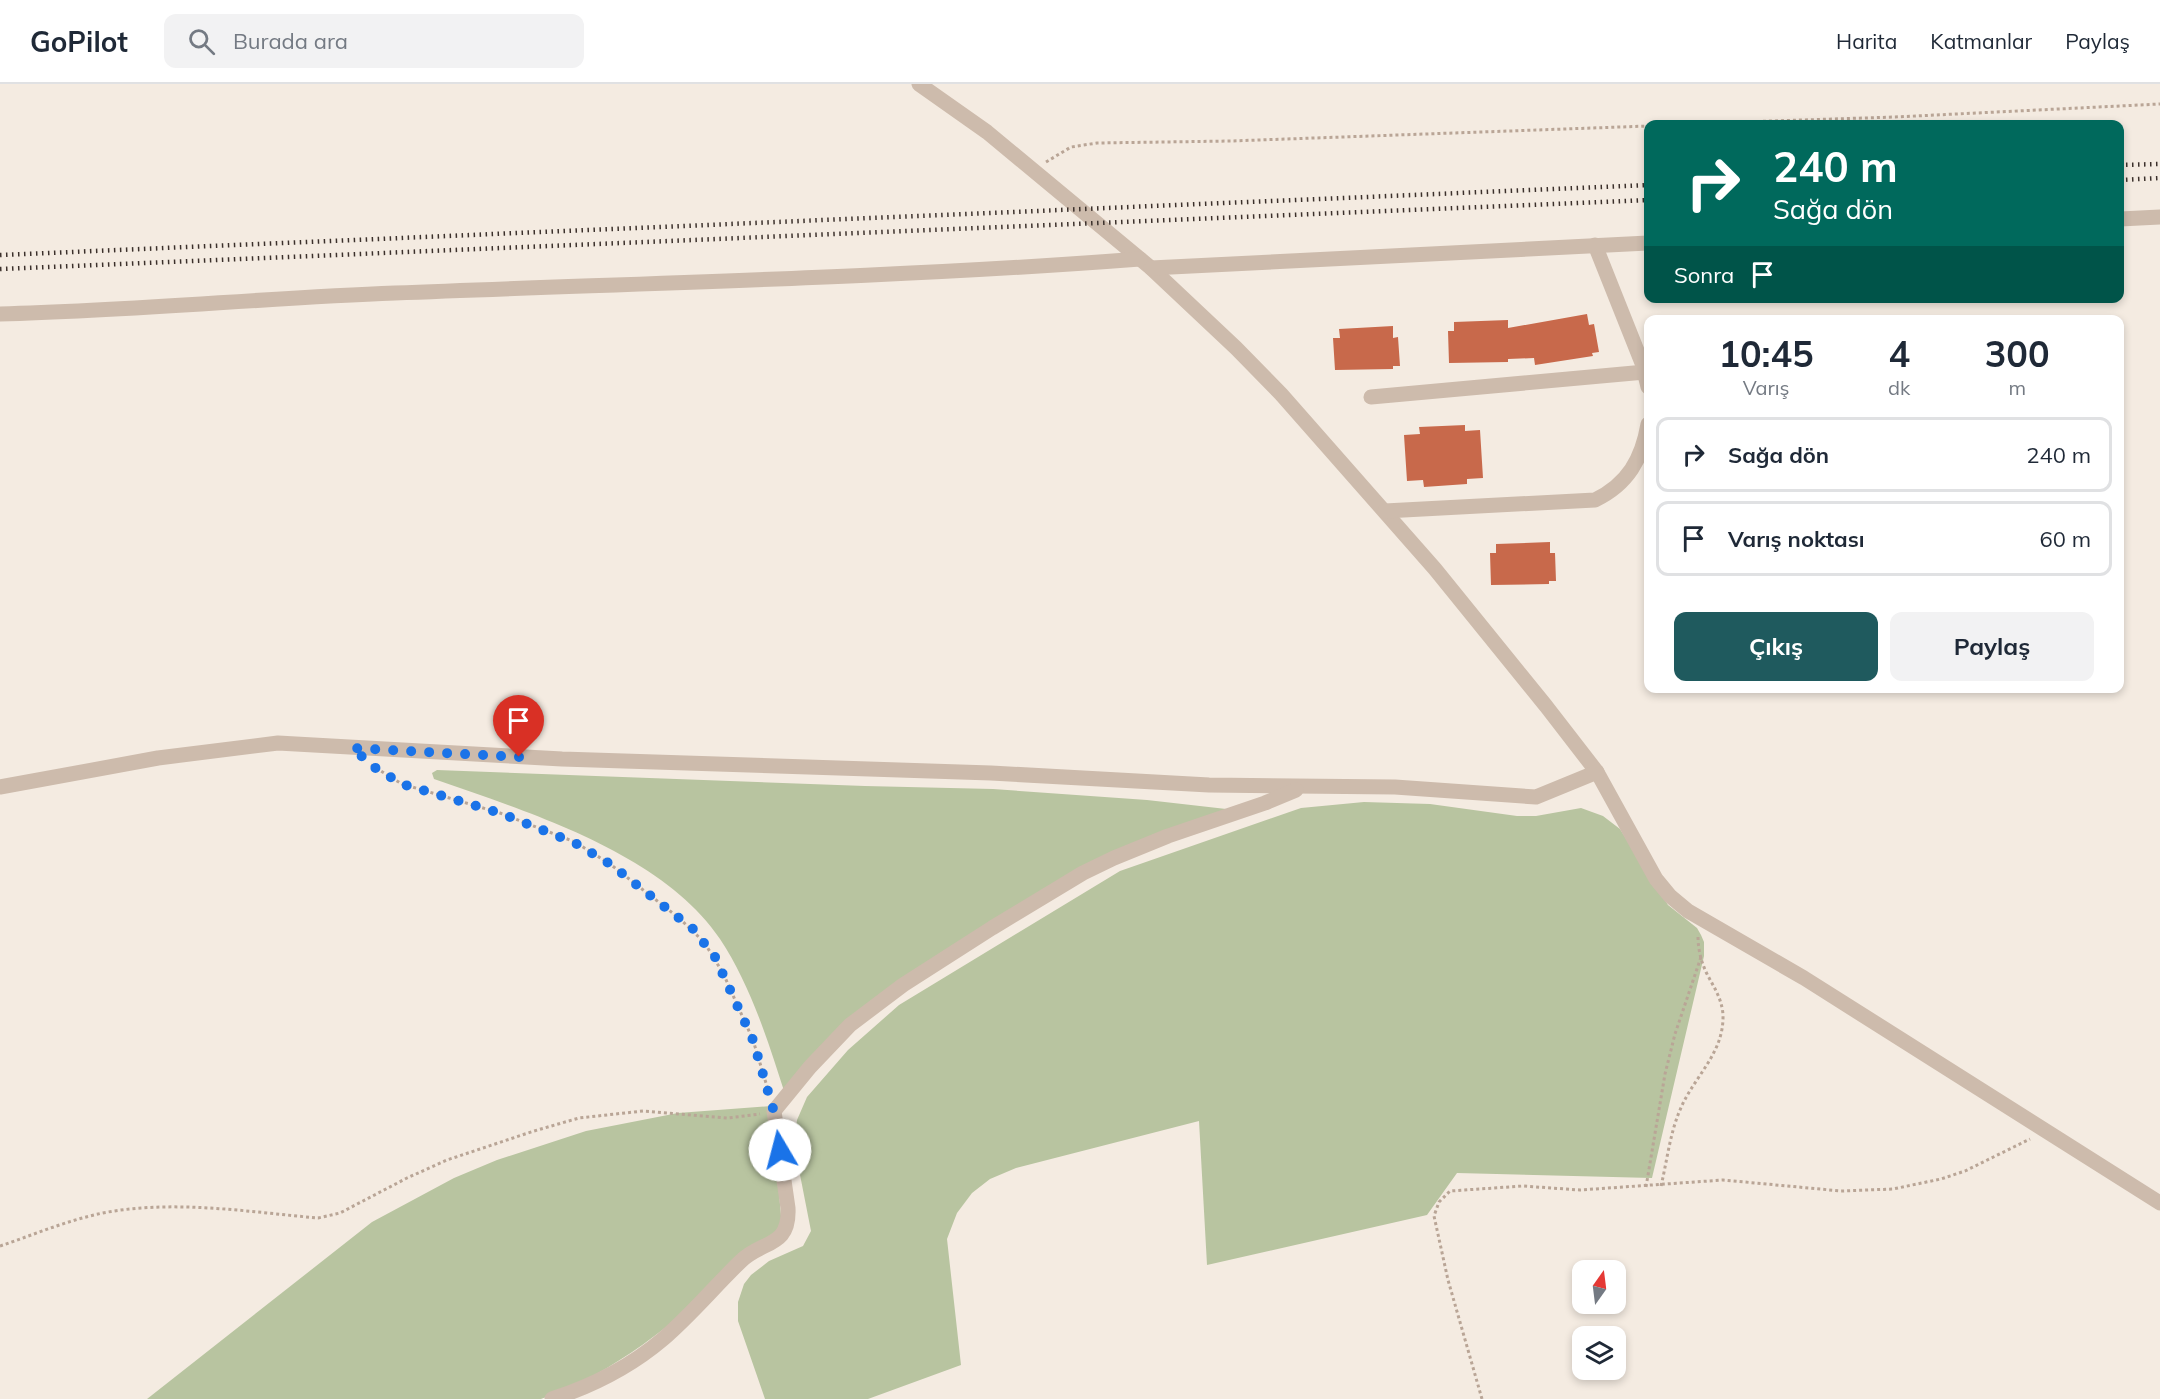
<!DOCTYPE html>
<html lang="tr">
<meta charset="utf-8">
<style>
body{margin:0;font-family:Mulish,sans-serif;background:#f2f2f3;color:#1f2937;height:100vh;display:flex;flex-direction:column;font-size:22px;white-space:nowrap}
*{box-sizing:border-box;margin:0}
p{font-size:20px;color:#747a83}
.icon{flex:none;width:33px;height:33px;fill:none;stroke:currentColor;stroke-width:2;stroke-linecap:round;stroke-linejoin:round}
.map{position:relative;flex:1;overflow:hidden}
.side{position:absolute;left:1644px;top:231px;width:480px;height:378px;display:flex;flex-direction:column;background:#fff;border-radius:12px;box-shadow:0 3px 9px #0003}
.side>*{flex:none}
.hud{position:absolute;left:1644px;top:36px;width:480px;height:183px;border-radius:12px;box-shadow:0 3px 9px #0003;background:#00695c;color:#fff;overflow:hidden}
.needle{width:39px;rotate:14deg}
.buttons{position:absolute;left:1572px;top:1176px;display:grid;gap:12px}
.buttons a{display:grid;place-items:center;width:54px;height:54px;border-radius:12px;background:#fff;box-shadow:0 3px 9px #0003;font-size:30px}
.pin{position:absolute;display:grid;place-items:center;width:51px;height:51px;color:#fff;margin:-62px -26px;border-radius:50% 50% 50% 0;rotate:-45deg;box-shadow:0 0 6px #0007}
.pin .icon{rotate:45deg}
.me{position:absolute;width:66px;margin:-33px;rotate:352deg;stroke-linejoin:round;filter:drop-shadow(0 0 4px #0008)}
.turn{display:flex;align-items:center;gap:21px;height:126px;padding:0 30px;font-size:27px}
.turn .icon{width:78px;height:78px;stroke-width:2.5}
.turn b{display:block;font-size:42px;line-height:51px}
.then{display:flex;align-items:center;height:57px;padding:0 30px;background:#0003;gap:12px;font-size:22px}
.eta{display:flex;justify-content:space-evenly;align-items:center;height:102px;text-align:center}
.eta b{font-size:36px;font-weight:700;line-height:42px}
.button{display:flex;gap:12px;margin-top:auto;padding:12px 30px}
.button a{flex:1;height:69px;border-radius:12px;background:#1f5a5e;color:#fff;font-size:24px;font-weight:700;line-height:69px;text-align:center}
.button a+a{background:#f2f2f3;color:#1f2937}
ul{padding:0;list-style:none}
li{display:flex;align-items:center;gap:18px;height:75px;margin:0 12px 9px;padding:0 18px;border:3px solid #e0e1e3;border-radius:12px}
li div{flex:1}
li b{display:block;font-size:22px}
li em{font-style:normal}
header{display:flex;align-items:center;gap:36px;box-sizing:border-box;height:84px;padding:0 30px;background:#fff;border-bottom:2px solid #e0e1e3}
header strong{font-size:28px}
nav{display:flex;gap:33px;margin-inline-start:auto;font-size:21px}
.search{width:420px;height:54px;background:#f2f2f3;display:flex;align-items:center;gap:15px;box-sizing:border-box;padding:0 21px;border-radius:12px;color:#747a83;font-size:22px}
.map>svg:first-child{display:block}
.green{fill:#b8c4a0}
.building{fill:#c8694b}
.lines{fill:none;stroke-linecap:round;stroke-linejoin:round}
.path{stroke:#b9a596;stroke-width:3;stroke-dasharray:3 3;stroke-linecap:butt}
.street{stroke:#cdbbac;stroke-width:15}
.rail{stroke:#3b302b;stroke-width:4.5;stroke-dasharray:1.5 4.5;stroke-linecap:butt}
.route{stroke:#1a73e8;stroke-width:10;stroke-dasharray:0 18}
</style>
<header>
<strong>GoPilot</strong>
<div class="search"><svg class="icon" aria-label="search" viewBox="0 0 24 24"><circle cx="10" cy="10" r="6"/><path d="M15 15l6 6"/></svg>Burada ara</div>
<nav><a>Harita</a><a>Katmanlar</a><a>Paylaş</a></nav>
</header>
<div class="map">
<svg width="2160" height="1315" viewBox="0 0 2160 1315">
<rect width="100%" height="100%" fill="#f4ebe1"/>
<g class="green">
<path d="M437,686L865,702L993,705L1147,716L1235,726L1114,773L897,905L785,1010C768,957 751,902 720,855C662,769 528,728 434,695L432,689Z"/>
<path d="M1364,718L1430,720L1517,732H1536L1581,724L1603,732L1620,745L1668,821L1697,844L1701,851L1704,858V872L1652,1094L1457,1089L1427,1131L1207,1181L1199,1037L1016,1084L990,1095L972,1109L957,1129L947,1155L961,1281L868,1315H765L738,1237V1218L744,1200L751,1191L769,1177L803,1162L811,1147L794,1060L797,1036L807,1013L848,966L899,921L1120,787L1301,724Z"/>
<path d="M771,1022L782,1142C708,1207 636,1282 541,1315H147L372,1138L454,1094L497,1076L586,1047L678,1029Z"/>
</g>
<g class="building">
<path d="M1587,230L1589,241L1594,240L1599,268L1592,269L1593,272L1535,281L1534,274L1508,275V278L1449,279L1448,247H1454V238L1508,236V244Z"/>
<path d="M1393,242V254L1398,253L1400,282H1393V285L1335,286L1333,254H1340L1339,245Z"/>
<path d="M1465,341V347L1480,346L1483,394L1467,395V400L1424,403L1423,396L1407,397L1404,351L1420,350L1419,343Z"/>
<path d="M1550,458V469H1555L1556,497H1549V500L1491,501L1490,469H1496V460Z"/>
</g>
<g class="lines">
<g class="path">
<path d="M1679,40L1895,33L2160,20"/>
<path d="M1046,78L1071,63L1097,59L1231,57L1648,42"/>
<path d="M371,681L402,700L500,729L575,758L610,780L679,834L704,858L723,889L753,956L769,1009"/>
<path d="M1661,1102C1667,1077 1670,1049 1680,1026C1694,992 1724,970 1723,931C1722,914 1713,902 1706,888C1701,877 1698,865 1698,852"/>
<path d="M1646,1103L1665,990L1675,950L1701,873"/>
<path d="M0,1162C36,1150 70,1135 108,1128C178,1116 249,1128 318,1134L340,1129L407,1094L447,1076L534,1047L579,1034L643,1027L728,1034L760,1030"/>
<path d="M1482,1315L1448,1196L1434,1132L1439,1118L1450,1107L1523,1102L1580,1106L1723,1096L1841,1107L1893,1105L1941,1095L1965,1087L2030,1055"/>
</g>
<g class="street">
<path d="M919,0L987,48L1151,184L1236,264L1281,310L1435,485L1546,622L1597,688L1656,795L1670,812L1688,827L1804,894L2160,1119"/>
<path d="M2120,135L2160,133"/>
<path d="M1595,161L1642,279L1648,303"/>
<path d="M1151,184L1648,159"/>
<path d="M0,230C132,227 263,214 395,209C644,199 893,194 1140,175"/>
<path d="M1371,313L1645,288"/>
<path d="M1385,427L1595,416C1628,400 1642,375 1648,340"/>
<path d="M0,703L158,674L278,659L562,675L991,689L1209,701L1395,703L1536,713L1597,688"/>
<path d="M552,1315C592,1302 630,1283 663,1255C691,1231 715,1202 741,1177C762,1156 790,1164 788,1124L774,1027L810,983L850,941L903,901L992,844L1083,789L1114,774L1168,752L1265,719L1296,706"/>
</g>
<g class="rail">
<path d="M2120,81L2160,80"/>
<path d="M2120,96L2160,94"/>
<path d="M0,171L1648,101"/>
<path d="M0,185L1648,116"/>
</g>
</g>
<g class="lines">
<path class="route" d="M519,673L352,664L374,683L402,700L500,729L575,759L610,780L693,845L715,873L753,956L774,1028L780,1066"/>
</g>
</svg>
<div class="buttons">
<a><svg class="needle" viewBox="-14 -14 28 28"><path d="M0-13l5 13h-10z" fill="#e53935"/><path d="M0 13l5-13h-10z" fill="#747a83"/></svg></a>
<a><svg class="icon" aria-label="layers" viewBox="0 0 24 24"><path d="M12 4l9 5-9 5-9-5zM3 14l9 5 9-5"/></svg></a>
</div>
<div class="pin" style="left:519px;top:673px;background:#d93025"><svg class="icon" aria-label="arrive" viewBox="0 0 24 24"><path d="M6 21V4h12l-3 4 3 4H6"/></svg></div>
<svg class="me" style="left:780px;top:1066px" viewBox="-20 -20 40 40"><circle r="19" fill="#fff"/><path d="M0-13L10 11 0 6-10 11z" fill="#1a73e8"/></svg>
<div class="hud">
<div class="turn"><svg class="icon" aria-label="right" viewBox="0 0 24 24"><path d="M7 20v-9h11M14 6l5 5-5 5"/></svg><div><b>240 m</b>Sağa dön</div></div>
<div class="then">Sonra<svg class="icon" aria-label="arrive" viewBox="0 0 24 24"><path d="M6 21V4h12l-3 4 3 4H6"/></svg></div>
</div>
<section class="side">
<div class="eta">
<div><b>10:45</b><p>Varış</p></div>
<div><b>4</b><p>dk</p></div>
<div><b>300</b><p>m</p></div>
</div>
<ul>
<li><svg class="icon" aria-label="right" viewBox="0 0 24 24"><path d="M7 20v-9h11M14 6l5 5-5 5"/></svg><div><b>Sağa dön</b></div><em>240 m</em></li>
<li><svg class="icon" aria-label="arrive" viewBox="0 0 24 24"><path d="M6 21V4h12l-3 4 3 4H6"/></svg><div><b>Varış noktası</b></div><em>60 m</em></li>
</ul>
<div class="button"><a>Çıkış</a><a>Paylaş</a></div>
</section>
</div>
